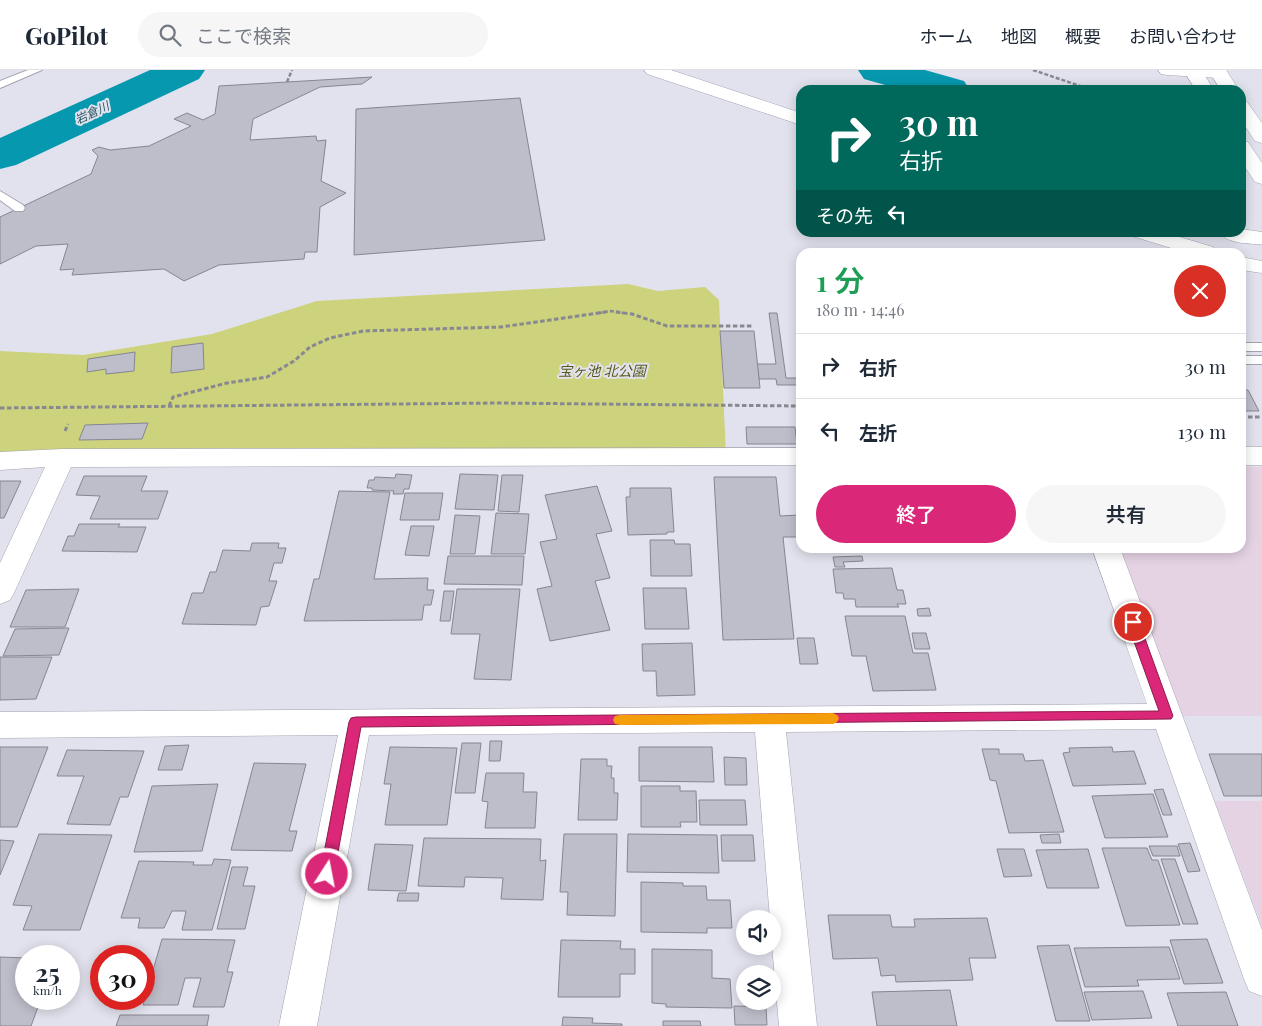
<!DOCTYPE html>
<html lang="ja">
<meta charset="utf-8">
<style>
body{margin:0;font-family:"Playfair Display","Noto Sans JP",serif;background:#f6f6f7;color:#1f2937;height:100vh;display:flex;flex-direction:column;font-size:19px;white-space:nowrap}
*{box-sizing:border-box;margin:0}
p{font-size:16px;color:#747a83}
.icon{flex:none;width:28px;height:28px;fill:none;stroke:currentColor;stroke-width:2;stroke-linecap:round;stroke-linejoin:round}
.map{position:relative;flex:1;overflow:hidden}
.details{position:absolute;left:796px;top:178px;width:450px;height:305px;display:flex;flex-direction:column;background:#fff;border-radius:15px;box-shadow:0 2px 12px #0003}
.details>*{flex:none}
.guide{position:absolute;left:796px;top:15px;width:450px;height:152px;border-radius:15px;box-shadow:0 2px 12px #0003;background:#00695c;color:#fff;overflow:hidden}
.tools{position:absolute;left:736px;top:840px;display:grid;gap:10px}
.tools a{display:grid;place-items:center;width:45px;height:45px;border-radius:50%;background:#fff;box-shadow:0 2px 12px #0003;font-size:25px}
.speed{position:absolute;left:15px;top:875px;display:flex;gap:10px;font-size:25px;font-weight:700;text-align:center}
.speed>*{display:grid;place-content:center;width:65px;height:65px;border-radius:50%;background:#fff;box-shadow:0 2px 12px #0003;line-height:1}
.speed small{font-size:12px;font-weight:400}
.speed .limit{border:8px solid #d22;background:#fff;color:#111}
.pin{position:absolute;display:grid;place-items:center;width:42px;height:42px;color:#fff;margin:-21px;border:2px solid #fff;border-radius:50%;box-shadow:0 1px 5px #0007}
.me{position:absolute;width:55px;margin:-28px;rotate:11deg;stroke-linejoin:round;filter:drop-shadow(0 0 4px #0008)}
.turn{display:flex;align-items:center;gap:18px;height:105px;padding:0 20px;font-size:22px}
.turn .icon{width:65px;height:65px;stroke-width:2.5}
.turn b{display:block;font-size:35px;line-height:42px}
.then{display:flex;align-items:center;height:48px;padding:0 20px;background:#0003;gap:10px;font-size:19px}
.round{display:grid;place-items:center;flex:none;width:52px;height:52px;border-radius:26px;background:#f6f6f7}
.headline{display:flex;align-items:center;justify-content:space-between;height:85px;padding:0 20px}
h1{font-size:30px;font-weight:600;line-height:38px;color:#1e9e55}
.button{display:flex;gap:10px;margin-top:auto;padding:10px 20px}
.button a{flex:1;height:58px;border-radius:30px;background:#db2777;color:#fff;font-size:20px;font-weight:600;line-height:58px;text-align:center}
.button a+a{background:#f6f6f7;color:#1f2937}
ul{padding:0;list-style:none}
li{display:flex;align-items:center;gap:15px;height:65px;padding:0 20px;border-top:1px solid #e0e1e3}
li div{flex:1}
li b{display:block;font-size:19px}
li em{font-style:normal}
header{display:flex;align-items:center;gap:30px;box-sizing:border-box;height:70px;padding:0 25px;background:#fff;border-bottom:1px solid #e0e1e3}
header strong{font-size:24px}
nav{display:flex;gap:28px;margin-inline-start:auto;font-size:18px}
.search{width:350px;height:45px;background:#f6f6f7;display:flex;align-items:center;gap:12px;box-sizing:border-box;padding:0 18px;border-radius:28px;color:#747a83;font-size:19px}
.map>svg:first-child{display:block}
.commercial{fill:#e5d3e4}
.green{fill:#cdd27d}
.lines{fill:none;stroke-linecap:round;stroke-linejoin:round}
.river{fill:#0698af;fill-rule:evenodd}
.building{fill:#bebeca;stroke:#858691}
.lane-casing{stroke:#a4a4b0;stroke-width:2}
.street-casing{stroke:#a4a4b0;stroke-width:1}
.secondary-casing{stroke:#a4a4b0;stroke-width:1}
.path-far1{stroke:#888890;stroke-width:2.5;stroke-dasharray:4 2;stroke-linecap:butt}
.path{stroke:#888890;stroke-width:3;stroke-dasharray:4.5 2.5;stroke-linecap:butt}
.lane{fill:#fff;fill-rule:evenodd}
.street{fill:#fff;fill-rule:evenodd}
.secondary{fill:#fff;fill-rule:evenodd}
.route{fill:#db2777;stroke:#8e194d}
.slow{fill:#f59e0b}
.labels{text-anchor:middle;stroke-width:4;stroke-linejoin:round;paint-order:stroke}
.far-water-label{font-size:12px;font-style:italic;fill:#295a65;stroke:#e2e2ee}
.park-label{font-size:14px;font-style:italic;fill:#585a1b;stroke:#e2e2ee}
</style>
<header>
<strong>GoPilot</strong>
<div class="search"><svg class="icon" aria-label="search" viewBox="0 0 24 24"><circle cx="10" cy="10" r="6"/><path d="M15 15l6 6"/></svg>ここで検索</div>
<nav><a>ホーム</a><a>地図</a><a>概要</a><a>お問い合わせ</a></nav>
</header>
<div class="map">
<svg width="1262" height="956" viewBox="0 0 1262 956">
<rect width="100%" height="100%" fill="#e2e2ee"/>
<g class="commercial">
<path d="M1241,397H1262V646H1179L1118,478H1241Z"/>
<path d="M1215,731H1262V856Z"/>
</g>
<path class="green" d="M628,214L658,221L705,217L719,230L726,386L0,391V281L83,285L212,264L317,231Z"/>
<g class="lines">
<g class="river">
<path d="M150,0H205L199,9L16,95L0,99V68Z"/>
<path d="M858,0H925L964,11L970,20H903L864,9Z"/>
</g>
</g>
<g class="building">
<path d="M372,7L362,14L320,17L253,49L250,70L316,66L317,71L326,70L321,111L346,123L320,137L317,182H305L304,189L219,195L184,211L164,199L72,205L74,199L60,200L68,174L36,176L0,194V147L91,104L98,86L92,80L99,77L110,80L149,76L191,56L174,49L187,43L203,50L215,44L219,16Z"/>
<path d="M520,28L545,170L354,185L356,39Z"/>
<path d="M769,243H777L786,308H801V315H777L776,309H759L757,294H776Z"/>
<path d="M720,261H754L760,318H724Z"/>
<path d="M203,273L204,299L171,303L172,277Z"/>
<path d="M135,282L134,301L106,304V299L87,302L88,289Z"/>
<path d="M1241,320H1248L1259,341H1241Z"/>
<path d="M148,353L142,369L79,370L85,355Z"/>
<path d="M746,357H795L797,374H747Z"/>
<path d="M396,404L412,405L409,419H404L403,424H393L394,421L372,420V418H367L369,410H374L375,407L395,408Z"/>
<path d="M460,404L498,405L494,440L455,439Z"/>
<path d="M502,405H523L519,442L498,441Z"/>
<path d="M84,406H147L141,421H168L158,449H90L100,426L76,425Z"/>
<path d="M714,407H776L780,446L799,445L801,467H783L794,569L723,570Z"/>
<path d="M0,411H21L4,448H0Z"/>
<path d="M597,416L612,461L596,464L610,508L595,511L610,560L550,571L537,519L552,516L540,472L557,469L545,425Z"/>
<path d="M630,418H671L674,462H667V464L628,465L626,427H630Z"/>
<path d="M339,421L390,422L374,509L428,508L427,520H434L431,535H424L422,550L304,551L314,509H319Z"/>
<path d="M405,423H443L439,450H400Z"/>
<path d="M496,443L529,444L525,484H491Z"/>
<path d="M455,445L480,446L475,484H450Z"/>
<path d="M79,454H120L118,457H146L137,482L62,481L68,466H74Z"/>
<path d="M411,456H434L429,486L405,485Z"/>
<path d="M650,470H674L675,474H690L692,506H651Z"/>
<path d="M252,473H279L278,478H286L282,493H274L269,511H277L269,536L261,537L256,555L182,554L192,523H203L210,502H216L223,480L250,481Z"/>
<path d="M448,486H524L522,515L444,514Z"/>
<path d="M862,486L863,491L843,492L845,497H835L833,487Z"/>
<path d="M892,498L897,520H903L906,534H897L899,537H856L855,529H844L843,523H836L833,499Z"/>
<path d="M643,518H686L689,559H645Z"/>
<path d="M79,519L65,557H10L26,520Z"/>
<path d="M457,519H520L511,610L474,609L480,564H451Z"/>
<path d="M444,521H454L450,551H440Z"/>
<path d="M929,538L931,546H918L917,539Z"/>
<path d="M845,546H905L913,583H928L936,620L873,621L866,586H852Z"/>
<path d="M69,558L59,585L3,586L15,559Z"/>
<path d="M912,563H926L930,579H915Z"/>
<path d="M797,568H814L818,594H800Z"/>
<path d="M692,573L695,625L657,626L656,601H643L642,574Z"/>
<path d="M0,587H52L36,629L0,630Z"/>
<path d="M490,671H502L500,691H489Z"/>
<path d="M462,673H481L475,723H455Z"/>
<path d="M189,675L182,700H158L165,676Z"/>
<path d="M0,677H48L17,757H0Z"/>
<path d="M390,677L457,678L447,755H385L391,714H384Z"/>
<path d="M639,677H712L714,712L639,711Z"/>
<path d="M1112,677L1113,682L1134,681L1146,714L1073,716L1063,683L1070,682L1069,678Z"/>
<path d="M982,679H999V684H1023L1025,691L1043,690L1064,762L1009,763L996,711L990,710Z"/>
<path d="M67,680L144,681L128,727H120L110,755L67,754L84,706H57Z"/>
<path d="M1209,684H1262V726H1224Z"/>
<path d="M724,687L746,688L747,715H725Z"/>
<path d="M581,689H607V696H612L611,708H614V723H618L617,750H578Z"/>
<path d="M254,693L306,694L289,761H297L292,781L231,780Z"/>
<path d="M486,703H524L523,722H537L535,758H485L488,732L482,731Z"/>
<path d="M218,714L202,781L134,782L152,716Z"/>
<path d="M641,716H680V721H696L697,752H680L681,757H641Z"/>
<path d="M1163,719L1172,745H1163L1154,720Z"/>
<path d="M1153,724L1168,767L1105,768L1092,726Z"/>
<path d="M699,730H745L747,755H700Z"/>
<path d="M39,764L112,765L80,860H23L32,836L13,835Z"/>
<path d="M564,764H617L615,846L567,845L568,822H560Z"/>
<path d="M628,764L717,765L719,803L627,802Z"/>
<path d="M1059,764L1061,773H1042L1040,765Z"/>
<path d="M721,765H753L755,791H722Z"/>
<path d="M424,768L541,769L540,791L546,790L543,830L501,829L503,808L465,807L464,817L418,816Z"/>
<path d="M0,770L14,771L0,805Z"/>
<path d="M1190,773L1200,801L1188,802L1178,774Z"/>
<path d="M375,774L413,775L406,821L368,820Z"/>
<path d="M1149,776H1177L1180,786H1153Z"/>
<path d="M1102,778H1147L1152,790H1158L1180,855L1126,856Z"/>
<path d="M997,779H1024L1032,806L1004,807Z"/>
<path d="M1088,779L1099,818H1047L1036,780Z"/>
<path d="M214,789L231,790L212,860H182L186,841H172L164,858H138L140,848H121L139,791L194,792L193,795H212Z"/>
<path d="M1161,789H1175L1198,854H1183Z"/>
<path d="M232,797H248L243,816H255L245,859H217Z"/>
<path d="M641,812L683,813V816H706L707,830H730L732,858H707V863L641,862Z"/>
<path d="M399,823H419L418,831H397Z"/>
<path d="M828,845H890L892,857H915L914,849L987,848L996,888H969L973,910L896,912L895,905L881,906L878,888L833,889Z"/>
<path d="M162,869L235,870L227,902H233L224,937H193L201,908H185L178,935H143Z"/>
<path d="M1207,869L1223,913L1184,914L1170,870Z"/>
<path d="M561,870L621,871L620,879H635V904H620V927H558Z"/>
<path d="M1069,875L1090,951H1056L1037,876Z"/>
<path d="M1169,877L1180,909L1137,910L1139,916L1085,917L1074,878Z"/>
<path d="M652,879L712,880V908L730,909L732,938L666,937V934L652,933Z"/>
<path d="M0,887L26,888L25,893H26V929H41L31,956H0Z"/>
<path d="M950,920L957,956H877L872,922Z"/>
<path d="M1143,921L1152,948L1092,950L1084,922Z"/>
<path d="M1226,922L1238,956H1178L1167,923Z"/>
<path d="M734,936L766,937L767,955H735Z"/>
<path d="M120,945H209L207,956H116Z"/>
<path d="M563,947L593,948L592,953L622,954V956H562Z"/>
<path d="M663,951H700L701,956H663Z"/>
</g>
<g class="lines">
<g class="lane-casing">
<g id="lane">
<path d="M28,0H42L0,18V11Z"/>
<path d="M0,121L23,135L25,138L23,141H15L0,130Z"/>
<rect x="1241" y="273" width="21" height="8"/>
<rect x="1241" y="286" width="21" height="8"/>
</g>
</g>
<g class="street-casing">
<g id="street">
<path d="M1158,0H1226L1228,3L1225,7L1219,8L1167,5L1161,4Z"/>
<rect x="1241" y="377" width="21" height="18"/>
<path d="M801,378V395L71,397L14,523L10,530L0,534V493L45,397L0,400V382L62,379Z"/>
<path d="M1092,478H1120L1262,860V926L1249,921L1244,909L1156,659L786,662L817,956H779L772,875V849H770L755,662L369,665L317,956H279L338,665L0,668V642L1147,634Z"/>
</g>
</g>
<g class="secondary-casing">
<g id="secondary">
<path d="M644,0H671L801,43V55L647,4Z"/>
<path d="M1183,0H1201L1214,20H1196Z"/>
<path d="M1208,0H1226L1239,20H1221Z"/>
<path d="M1241,31L1247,32L1262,53V73L1255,71L1241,50Z"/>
<path d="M1241,70L1248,72L1262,93V114L1255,112L1241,91Z"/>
<path d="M1241,159L1262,162V174C1250,174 1227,174 1219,162H1241Z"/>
<path d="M1129,162H1163L1213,177L1216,182H1184L1132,166Z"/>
<path d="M1241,187L1262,191V203L1241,200Z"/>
</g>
</g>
<g class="path-far1">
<path d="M1033,0L1092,20"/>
<path d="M287,12L292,0"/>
<path d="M598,243L611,241L624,243"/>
</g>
<g class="path">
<path d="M616,242L632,244L667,256H753"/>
<path d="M169,336L173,327L227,313L267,307L294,291L310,277L330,268L363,261L501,257L606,242"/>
<path d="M0,338L496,333L801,336"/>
<path d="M1241,347H1262"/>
<path d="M65,361L68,354"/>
</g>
<use href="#lane" class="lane"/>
<use href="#street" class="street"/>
<use href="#secondary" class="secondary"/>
</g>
<path class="route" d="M1133,548L1137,549L1139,552L1173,646L1171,649L361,657L334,804L332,808L327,810L322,808L320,804L349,652L351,648L356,647L1159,641L1127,552L1129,549Z"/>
<path class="slow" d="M833,643L837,645L839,648L837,652L833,654L620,655L615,654L613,650L615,646L620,645Z"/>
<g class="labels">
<g class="far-water-label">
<text transform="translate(92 43) rotate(-25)" y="4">岩倉川</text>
</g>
<g class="park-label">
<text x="602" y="306">宝ヶ池 北公園</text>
</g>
</g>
</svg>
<div class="tools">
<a><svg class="icon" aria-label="sound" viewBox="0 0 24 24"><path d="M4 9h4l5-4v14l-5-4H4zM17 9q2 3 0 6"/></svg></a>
<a><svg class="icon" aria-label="layers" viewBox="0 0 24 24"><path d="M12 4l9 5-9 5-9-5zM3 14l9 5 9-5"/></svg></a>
</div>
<div class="speed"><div>25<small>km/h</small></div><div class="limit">30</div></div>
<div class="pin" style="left:1133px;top:552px;background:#d93025"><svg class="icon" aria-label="arrive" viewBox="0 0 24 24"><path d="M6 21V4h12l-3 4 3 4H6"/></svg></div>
<svg class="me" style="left:327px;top:804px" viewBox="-20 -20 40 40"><circle r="17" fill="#db2777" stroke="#fff" stroke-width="3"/><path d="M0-11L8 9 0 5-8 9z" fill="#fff"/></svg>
<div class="guide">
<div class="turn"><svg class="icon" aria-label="right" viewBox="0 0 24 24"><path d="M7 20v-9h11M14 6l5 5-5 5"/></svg><div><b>30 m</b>右折</div></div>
<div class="then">その先<svg class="icon" aria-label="left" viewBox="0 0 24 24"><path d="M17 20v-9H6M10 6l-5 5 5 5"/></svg></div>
</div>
<section class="details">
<div class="headline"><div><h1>1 分</h1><p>180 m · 14:46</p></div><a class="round" style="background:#d93025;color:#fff"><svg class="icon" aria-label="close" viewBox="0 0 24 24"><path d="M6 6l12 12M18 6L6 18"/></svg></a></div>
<ul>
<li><svg class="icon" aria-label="right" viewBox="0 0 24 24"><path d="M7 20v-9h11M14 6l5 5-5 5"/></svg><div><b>右折</b></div><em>30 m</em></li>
<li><svg class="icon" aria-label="left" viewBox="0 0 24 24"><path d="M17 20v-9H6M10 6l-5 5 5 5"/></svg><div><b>左折</b></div><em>130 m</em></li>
</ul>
<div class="button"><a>終了</a><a>共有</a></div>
</section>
</div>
